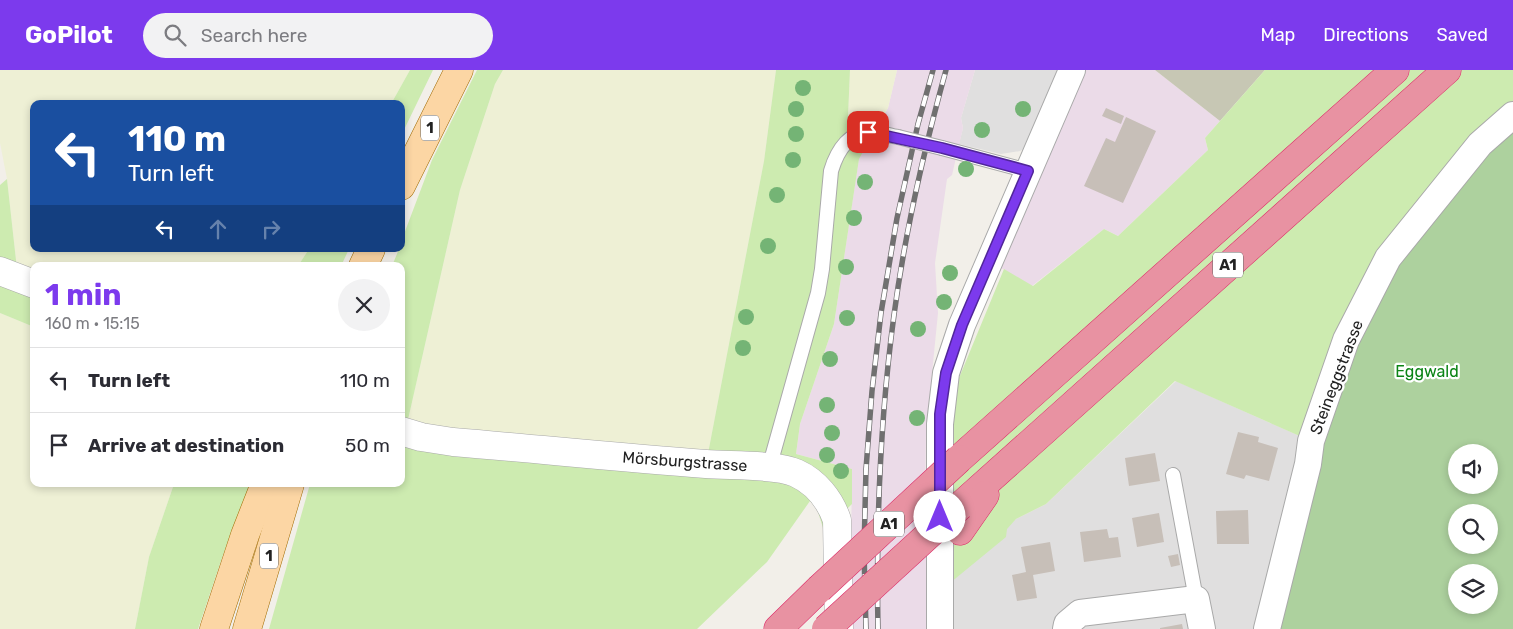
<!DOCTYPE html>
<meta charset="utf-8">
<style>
body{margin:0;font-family:Rubik,sans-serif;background:#f2f2f3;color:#2b2b33;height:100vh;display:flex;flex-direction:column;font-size:19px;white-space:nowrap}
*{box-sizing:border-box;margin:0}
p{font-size:16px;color:#7c7c81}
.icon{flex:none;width:28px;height:28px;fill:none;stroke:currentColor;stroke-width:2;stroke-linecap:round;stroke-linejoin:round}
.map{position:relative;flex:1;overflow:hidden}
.sheet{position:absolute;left:30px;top:192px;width:375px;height:225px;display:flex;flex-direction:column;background:#fff;border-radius:10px;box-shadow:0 2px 8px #0003}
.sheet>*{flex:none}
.guide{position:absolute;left:30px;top:30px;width:375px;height:152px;border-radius:10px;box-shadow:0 2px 8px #0003;background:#1a4fa0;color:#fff;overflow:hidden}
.tools{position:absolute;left:1448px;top:374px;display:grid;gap:10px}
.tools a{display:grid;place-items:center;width:50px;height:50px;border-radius:50%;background:#fff;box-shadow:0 2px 8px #0003;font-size:25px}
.pin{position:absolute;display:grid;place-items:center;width:42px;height:42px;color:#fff;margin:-21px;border-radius:10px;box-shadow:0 2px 8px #0006}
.me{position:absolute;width:55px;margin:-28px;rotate:0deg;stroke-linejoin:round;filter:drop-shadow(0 0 4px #0008)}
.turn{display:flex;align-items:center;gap:18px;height:105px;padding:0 15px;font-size:22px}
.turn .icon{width:65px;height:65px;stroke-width:2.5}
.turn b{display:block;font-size:35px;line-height:42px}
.lanes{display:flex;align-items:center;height:48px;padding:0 15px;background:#0003;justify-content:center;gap:25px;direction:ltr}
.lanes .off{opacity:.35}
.round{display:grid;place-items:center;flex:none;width:52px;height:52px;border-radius:26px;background:#f2f2f3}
.summary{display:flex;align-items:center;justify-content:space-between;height:85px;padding:0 15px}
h1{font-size:30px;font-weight:700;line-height:38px;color:#7c3aed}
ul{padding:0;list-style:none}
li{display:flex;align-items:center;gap:15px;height:65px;padding:0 15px;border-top:1px solid #e1e1e2}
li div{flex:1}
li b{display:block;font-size:19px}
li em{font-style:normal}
header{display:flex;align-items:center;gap:30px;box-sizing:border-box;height:70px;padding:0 25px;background:#7c3aed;color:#fff}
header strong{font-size:24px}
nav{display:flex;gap:28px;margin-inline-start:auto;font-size:18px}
.search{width:350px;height:45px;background:#f2f2f3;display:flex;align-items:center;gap:12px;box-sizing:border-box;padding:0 18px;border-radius:28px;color:#7c7c81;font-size:19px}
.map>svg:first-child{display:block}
.residential{fill:#e0dfdf}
.industrial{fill:#ebdbe8}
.construction{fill:#c7c7b4}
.farmland{fill:#eef0d5}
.grass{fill:#cdebb0}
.forest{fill:#add19e;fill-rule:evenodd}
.building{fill:#c7bfb8}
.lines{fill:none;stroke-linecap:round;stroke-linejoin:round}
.service-casing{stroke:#a9a9a9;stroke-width:16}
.minor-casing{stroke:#a9a9a9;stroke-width:28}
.tertiary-casing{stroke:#a9a9a9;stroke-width:29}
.primary-casing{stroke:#a06b00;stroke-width:29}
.motorway-casing{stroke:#dc2a67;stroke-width:29}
.service{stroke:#fff;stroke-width:14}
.minor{stroke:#fff;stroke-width:26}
.tertiary{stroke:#fff;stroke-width:28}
.primary{stroke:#fcd6a4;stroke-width:28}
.motorway{stroke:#e892a2;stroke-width:28}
.rail-casing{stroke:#707070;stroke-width:5.5}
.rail{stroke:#fff;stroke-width:4;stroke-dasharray:11;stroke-linecap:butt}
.service-bridge-casing{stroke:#a9a9a9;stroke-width:16;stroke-linecap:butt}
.motorway-bridge-casing{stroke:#dc2a67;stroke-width:29;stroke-linecap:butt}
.service-bridge{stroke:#fff;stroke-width:14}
.motorway-bridge{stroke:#e892a2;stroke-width:28}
.tree{fill:#74b475}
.route-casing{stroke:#51269a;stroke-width:12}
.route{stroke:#7c3aed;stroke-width:9}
.labels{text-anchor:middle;stroke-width:4.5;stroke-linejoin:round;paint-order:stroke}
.shield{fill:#fff;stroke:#646464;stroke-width:1}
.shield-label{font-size:15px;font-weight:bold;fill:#222}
.park-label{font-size:16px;fill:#0c8416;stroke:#fff}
.street-label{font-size:16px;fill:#222;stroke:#fff}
</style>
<header>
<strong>GoPilot</strong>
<div class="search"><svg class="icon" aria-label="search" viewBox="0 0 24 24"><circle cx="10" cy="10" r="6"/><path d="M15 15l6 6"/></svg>Search here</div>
<nav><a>Map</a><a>Directions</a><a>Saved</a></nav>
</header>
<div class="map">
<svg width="1513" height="559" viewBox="0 0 1513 559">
<rect width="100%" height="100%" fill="#f2efe9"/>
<g class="residential">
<path d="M975,0H1058L1026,78L1020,81L1001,84L959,74L963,58L961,48Z"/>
<path d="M1176,311L1311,371L1267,559H928L926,520L939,522L1016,449L1046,434Z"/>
</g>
<g class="industrial">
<path d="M897,0H975L961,48L963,58L952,105L947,109L935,193L938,243L926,363L925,442L928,559H850L852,399L796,384L800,354L834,254L859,88L888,38Z"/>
<path d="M1072,0H1155L1220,51L1205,68L1208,80L1118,166L1104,159L1032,216L989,191Z"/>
</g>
<path class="construction" d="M1155,0H1265L1220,51Z"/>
<g class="farmland">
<path d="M0,0H410L391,34H34V179H309L298,196H34V214L18,208L7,109L0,73Z"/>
<path d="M503,0H776L764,91L706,394L405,363L460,120L495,14Z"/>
<path d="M850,0H897L888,38L874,62L847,71Z"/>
<path d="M0,243L34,257V414H174L149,487L135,559H0Z"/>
</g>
<g class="grass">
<path d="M410,0H433L401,66V34H391Z"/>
<path d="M477,0H503L495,14L460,120L405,363L706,394L764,91L776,0H850L847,70L874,62L859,89L834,254L800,354L796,384L852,399V434L824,461L817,439L810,431L767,492L697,559H269L310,414H401V196H392L399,179H401V172L432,90Z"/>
<path d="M1265,0H1513V45L1311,371L1175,311L1046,434L1016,449L1007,459L1006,467L939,522L940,354L1004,199L1033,216L1104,159L1118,166L1208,80L1205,68Z"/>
<path d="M7,109L18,208L34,214V257L0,243V115Z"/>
<path d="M309,179H349L341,196H298Z"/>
<path d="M174,414H250L223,485L198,559H135L149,487Z"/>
</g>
<path class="forest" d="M1513,45V559H1267L1308,394L1388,188ZM1456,382H1489V415H1456ZM1456,442H1489V475H1456ZM1456,502H1489V535H1456Z"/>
<g class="building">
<path d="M1106,38L1124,46L1121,54L1102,46Z"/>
<path d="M1126,47L1156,61L1123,133L1084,116L1106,68L1115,72Z"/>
<path d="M1238,362L1259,367L1258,372L1278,378L1269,411L1246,405L1244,409L1226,404Z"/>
<path d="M1155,383L1160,411L1129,416L1125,388Z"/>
<path d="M1248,440L1249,474H1217L1216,441Z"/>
<path d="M1159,443L1164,472L1137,477L1132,448Z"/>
<path d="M1107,459L1109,468L1118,467L1121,487L1084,492L1080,462Z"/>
<path d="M1050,472L1055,501L1033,505L1037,528L1017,531L1012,505L1026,502L1021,477Z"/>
<path d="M1178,484L1180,495L1171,497L1168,486Z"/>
<path d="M1182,554L1183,559H1160V558Z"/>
</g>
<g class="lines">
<g class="service-casing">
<g id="service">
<path d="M942,78L1028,101"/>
<path d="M769,398L818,223L822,199L831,101C837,81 850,59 875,62C883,63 891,66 898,67"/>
<path d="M1173,405L1196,529"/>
</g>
</g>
<g class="minor-casing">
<g id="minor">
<path d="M940,559V354L946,303L962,255L1072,0"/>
<path d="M1066,559L1067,554L1080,543L1196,529L1202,559"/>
<path d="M1267,559L1308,394L1311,371L1346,270L1388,188L1480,74L1513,45"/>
</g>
</g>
<g class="tertiary-casing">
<g id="tertiary">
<path d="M0,201L34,214"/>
<path d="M401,361L421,367L453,372C538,379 622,388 706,394C729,396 777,394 796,403C816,412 830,430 837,450L839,559"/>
</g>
</g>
<g class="primary-casing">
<g id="primary">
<path d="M401,116L459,0"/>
<path d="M363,196L371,179"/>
<path d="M214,559L245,465L265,414"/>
<path d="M247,559L290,414"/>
</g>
</g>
<g class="motorway-casing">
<g id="motorway">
<path d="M959,389L1395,0"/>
<path d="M960,436L1447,0"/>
<path d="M960,461L985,425"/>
<path d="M778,559L819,519"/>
</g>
</g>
<use href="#service" class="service"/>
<use href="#minor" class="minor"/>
<use href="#tertiary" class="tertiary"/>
<use href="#primary" class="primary"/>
<use href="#motorway" class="motorway"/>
<g class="rail-casing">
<g id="rail">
<path d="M866,559L864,481L866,399L872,321L881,243L897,148L918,54L933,0"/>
<path d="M878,559C876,454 880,349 894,245C905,162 924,80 946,0"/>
</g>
</g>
<use href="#rail" class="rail"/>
<g class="service-bridge-casing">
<path id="service-bridge" d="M898,67L942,78"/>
</g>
<g class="motorway-bridge-casing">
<g id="motorway-bridge">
<path d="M819,519L959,389"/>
<path d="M826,559L960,436"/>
</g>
</g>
<use href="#service-bridge" class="service-bridge"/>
<use href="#motorway-bridge" class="motorway-bridge"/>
</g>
<g class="tree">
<circle cx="803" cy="18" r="8"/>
<circle cx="796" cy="39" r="8"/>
<circle cx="1023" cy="39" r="8"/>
<circle cx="982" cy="60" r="8"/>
<circle cx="796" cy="64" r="8"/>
<circle cx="793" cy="90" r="8"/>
<circle cx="966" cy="99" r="8"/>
<circle cx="865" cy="112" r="8"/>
<circle cx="777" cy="125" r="8"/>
<circle cx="854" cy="148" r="8"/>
<circle cx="768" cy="176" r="8"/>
<circle cx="846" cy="197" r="8"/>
<circle cx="950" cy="203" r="8"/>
<circle cx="944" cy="232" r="8"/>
<circle cx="746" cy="247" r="8"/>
<circle cx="847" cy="248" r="8"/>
<circle cx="918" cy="259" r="8"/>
<circle cx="743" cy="278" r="8"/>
<circle cx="830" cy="289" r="8"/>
<circle cx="827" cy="335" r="8"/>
<circle cx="917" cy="348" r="8"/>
<circle cx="832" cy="363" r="8"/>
<circle cx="827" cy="385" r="8"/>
<circle cx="841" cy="401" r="8"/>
</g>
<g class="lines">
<g class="route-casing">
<path id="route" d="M868,62L942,78L1028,101L962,255L946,303L940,344V447"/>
</g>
<use href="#route" class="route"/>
</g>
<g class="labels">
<g class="shield">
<rect x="421" y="45.5" width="18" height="25" rx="4"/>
<rect x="1213" y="182.5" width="30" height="25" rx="4"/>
<rect x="874" y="441.5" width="30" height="25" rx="4"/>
<rect x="260" y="473.5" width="18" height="25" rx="4"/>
</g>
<g class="shield-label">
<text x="430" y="63">1</text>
<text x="1228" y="200">A1</text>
<text x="889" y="459">A1</text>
<text x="269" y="491">1</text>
</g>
<g class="park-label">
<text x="1427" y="307">Eggwald</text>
</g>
<g class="street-label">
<text transform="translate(1336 307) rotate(-69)" y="6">Steineggstrasse</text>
<text transform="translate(685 391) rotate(4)" y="6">Mörsburgstrasse</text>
</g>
</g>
</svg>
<div class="tools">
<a><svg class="icon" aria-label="sound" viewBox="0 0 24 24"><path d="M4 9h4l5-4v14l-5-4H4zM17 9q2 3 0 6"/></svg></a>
<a><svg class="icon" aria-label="search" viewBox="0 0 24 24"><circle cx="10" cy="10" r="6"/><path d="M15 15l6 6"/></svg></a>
<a><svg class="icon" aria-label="layers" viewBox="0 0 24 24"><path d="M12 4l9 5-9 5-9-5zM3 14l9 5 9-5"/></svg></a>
</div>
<div class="pin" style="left:868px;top:62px;background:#d93025"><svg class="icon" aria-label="arrive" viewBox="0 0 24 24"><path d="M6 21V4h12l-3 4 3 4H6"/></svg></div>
<svg class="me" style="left:940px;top:447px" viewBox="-20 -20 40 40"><circle r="19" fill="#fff"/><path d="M0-13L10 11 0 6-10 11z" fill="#7c3aed"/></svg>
<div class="guide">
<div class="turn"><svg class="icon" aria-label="left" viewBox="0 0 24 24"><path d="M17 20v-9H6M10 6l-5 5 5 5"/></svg><div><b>110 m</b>Turn left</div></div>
<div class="lanes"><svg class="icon" aria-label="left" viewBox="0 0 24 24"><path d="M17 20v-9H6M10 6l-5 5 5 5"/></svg><svg class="icon off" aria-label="ahead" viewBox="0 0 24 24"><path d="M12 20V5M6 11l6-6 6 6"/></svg><svg class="icon off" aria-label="right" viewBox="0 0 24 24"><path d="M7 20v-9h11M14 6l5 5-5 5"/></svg></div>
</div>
<section class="sheet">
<div class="summary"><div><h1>1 min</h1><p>160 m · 15:15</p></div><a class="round"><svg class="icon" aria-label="close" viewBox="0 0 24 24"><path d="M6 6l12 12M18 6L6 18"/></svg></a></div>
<ul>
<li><svg class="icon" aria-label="left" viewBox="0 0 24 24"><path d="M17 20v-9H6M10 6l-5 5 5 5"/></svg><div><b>Turn left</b></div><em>110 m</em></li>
<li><svg class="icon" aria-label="arrive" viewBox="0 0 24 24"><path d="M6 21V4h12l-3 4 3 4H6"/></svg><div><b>Arrive at destination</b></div><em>50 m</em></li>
</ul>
</section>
</div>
